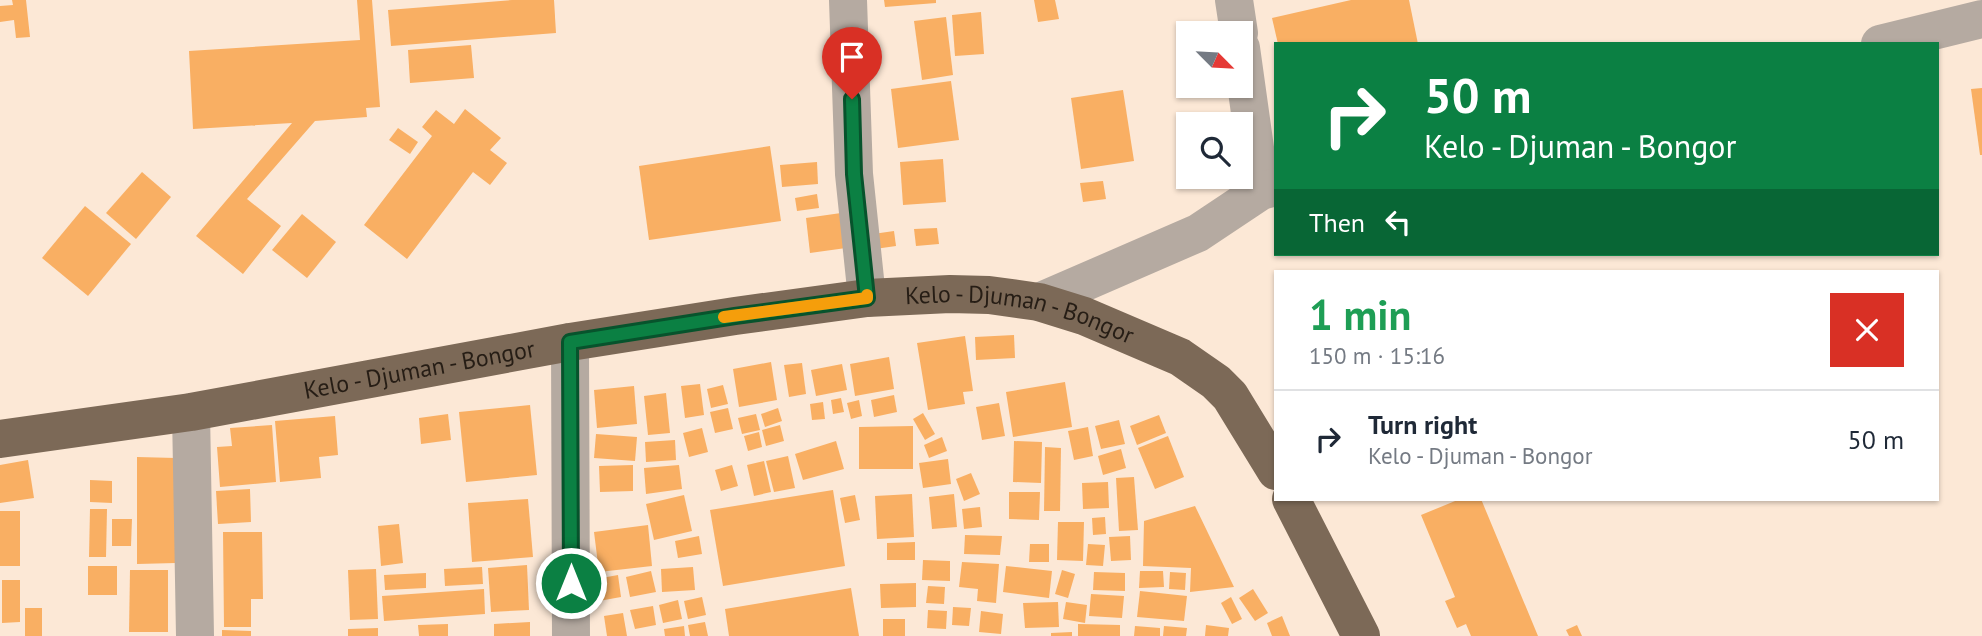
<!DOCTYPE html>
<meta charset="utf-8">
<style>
body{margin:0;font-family:"PT Sans",sans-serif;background:#f2f2f3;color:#1f2937;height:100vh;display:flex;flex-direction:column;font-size:26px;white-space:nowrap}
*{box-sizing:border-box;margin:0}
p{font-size:23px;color:#747a83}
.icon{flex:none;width:38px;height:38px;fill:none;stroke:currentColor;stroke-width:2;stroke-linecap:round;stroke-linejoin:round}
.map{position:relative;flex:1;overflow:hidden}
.side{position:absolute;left:1274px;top:270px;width:665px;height:231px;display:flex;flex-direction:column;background:#fff;border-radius:0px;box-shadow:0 2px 5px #0004}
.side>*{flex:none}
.hud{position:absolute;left:1274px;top:42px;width:665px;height:214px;border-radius:0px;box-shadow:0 2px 5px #0004;background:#0b8043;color:#fff;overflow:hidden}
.needle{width:46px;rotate:114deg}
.fabs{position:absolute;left:1176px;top:21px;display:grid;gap:14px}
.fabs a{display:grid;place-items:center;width:77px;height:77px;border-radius:0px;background:#fff;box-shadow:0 2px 5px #0004;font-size:35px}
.pin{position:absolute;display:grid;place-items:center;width:60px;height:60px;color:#fff;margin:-72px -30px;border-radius:50% 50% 50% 0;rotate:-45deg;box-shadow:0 0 7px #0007}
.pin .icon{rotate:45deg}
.me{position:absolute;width:77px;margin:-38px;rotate:0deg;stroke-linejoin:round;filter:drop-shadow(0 0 5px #0008)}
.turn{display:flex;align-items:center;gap:24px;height:147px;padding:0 35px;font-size:32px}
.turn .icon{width:91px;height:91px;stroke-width:2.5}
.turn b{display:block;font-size:49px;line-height:60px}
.then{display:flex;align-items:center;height:66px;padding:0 35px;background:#0003;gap:14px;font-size:26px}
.round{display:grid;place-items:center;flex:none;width:74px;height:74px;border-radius:0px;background:#f2f2f3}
.overview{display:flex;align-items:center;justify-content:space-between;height:119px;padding:0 35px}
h1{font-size:42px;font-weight:700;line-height:52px;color:#1e9e55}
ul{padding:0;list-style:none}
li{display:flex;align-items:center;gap:21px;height:98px;padding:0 35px;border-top:2px solid #e0e1e3}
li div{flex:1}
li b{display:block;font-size:26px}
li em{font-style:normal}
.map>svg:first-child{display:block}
.building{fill:#f9af63}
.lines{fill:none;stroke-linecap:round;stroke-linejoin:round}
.minor{stroke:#b5aaa1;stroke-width:38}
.trunk{stroke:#7c6957;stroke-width:38}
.route-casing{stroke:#07532c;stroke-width:18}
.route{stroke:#0b8043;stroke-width:12}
.slow{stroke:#f59e0b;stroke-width:12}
.labels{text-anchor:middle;stroke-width:5;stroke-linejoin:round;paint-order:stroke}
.street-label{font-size:24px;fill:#261d15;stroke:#fce8d6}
</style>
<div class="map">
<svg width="1982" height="636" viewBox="0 0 1982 636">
<rect width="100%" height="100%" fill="#fce8d6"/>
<g class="building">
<path d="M12,0H26L30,37L16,38L14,20L0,22V6L13,5Z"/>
<path d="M357,0H372L380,107L366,108L367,117L315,121L247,199L281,226L243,274L196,236L292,123L193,129L189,51L360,40Z"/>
<path d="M512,0H554L556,33L391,46L388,10Z"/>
<path d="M884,0H936V3L885,7Z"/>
<path d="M1034,0H1055L1059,19L1038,22Z"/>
<path d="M1351,0H1409L1418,44H1278L1272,18Z"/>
<path d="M981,12L984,54L955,56L952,15Z"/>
<path d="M946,17L953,75L922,80L914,21Z"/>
<path d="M471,45L474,78L410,83L408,50Z"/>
<path d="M951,81L959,140L898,148L891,89Z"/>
<path d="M1982,88V155H1980L1971,89Z"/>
<path d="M1123,90L1134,161L1081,169L1071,98Z"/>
<path d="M465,109L501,138L490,150L507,163L490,185L473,172L407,259L364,225L432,136L422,127L436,110L454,124Z"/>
<path d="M398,128L418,142L410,154L389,140Z"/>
<path d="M770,146L781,221L649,240L639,166Z"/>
<path d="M943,159L946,202L903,205L900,162Z"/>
<path d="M817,162L818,184L782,187L780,165Z"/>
<path d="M142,172L171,197L136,239L106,213Z"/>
<path d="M1103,181L1106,199L1083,202L1080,183Z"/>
<path d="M817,194L819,208L797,211L795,198Z"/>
<path d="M85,206L131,244L88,296L42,258Z"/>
<path d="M841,213L846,248L810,253L806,218Z"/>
<path d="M302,214L336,242L307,278L272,250Z"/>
<path d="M937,228L939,244L916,246L914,229Z"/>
<path d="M894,231L896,246L875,249L873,234Z"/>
<path d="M1014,335L1015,358L976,360L975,337Z"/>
<path d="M965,336L973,391L963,392L965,404L928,410L917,343Z"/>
<path d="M889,357L894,389L855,396L850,364Z"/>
<path d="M771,362L777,400L739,407L733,369Z"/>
<path d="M802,363L806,394L789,397L784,365Z"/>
<path d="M842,364L847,390L816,396L811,370Z"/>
<path d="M1065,382L1072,427L1013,437L1006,392Z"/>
<path d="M700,384L704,415L685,418L681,386Z"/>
<path d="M723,385L728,404L711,408L707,389Z"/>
<path d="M634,386L637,424L597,428L594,390Z"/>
<path d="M666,393L670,433L648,435L644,396Z"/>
<path d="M894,395L897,412L874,417L871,400Z"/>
<path d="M841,398L844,412L833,414L831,400Z"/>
<path d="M859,400L862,416L851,419L847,403Z"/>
<path d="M823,402L825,419L812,420L810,404Z"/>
<path d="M999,403L1005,436L982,440L976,407Z"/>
<path d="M530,405L537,475L466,482L459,412Z"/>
<path d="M728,408L733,429L715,433L710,412Z"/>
<path d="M778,408L782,421L765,427L761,414Z"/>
<path d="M923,413L935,434L925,440L913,419Z"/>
<path d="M448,414L451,440L421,444L419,418Z"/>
<path d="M756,414L760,430L742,434L738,418Z"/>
<path d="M1159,415L1166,433L1137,445L1130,426Z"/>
<path d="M335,416L338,455L319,457L321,478L280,482L275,421Z"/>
<path d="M1119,420L1125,444L1101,449L1095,426Z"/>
<path d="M272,425L276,482L220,487L217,447L232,446L230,428Z"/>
<path d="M780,425L784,441L766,446L762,430Z"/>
<path d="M913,426V469H859V427Z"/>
<path d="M1088,427L1093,456L1074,460L1068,431Z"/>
<path d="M702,428L708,452L689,457L683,433Z"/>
<path d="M759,432L762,447L748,451L744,436Z"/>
<path d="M596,434L637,437L635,461L594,458Z"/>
<path d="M1168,436L1184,477L1155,489L1138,448Z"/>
<path d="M942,437L947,451L929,458L924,445Z"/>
<path d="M675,440L676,460L646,462L645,442Z"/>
<path d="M836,441L844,469L803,480L795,454Z"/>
<path d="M1014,441L1042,442L1041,483L1013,482Z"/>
<path d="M1045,447L1061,448L1060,511H1044Z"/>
<path d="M1121,449L1126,468L1103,475L1098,456Z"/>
<path d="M788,456L795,488L774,492L766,461Z"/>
<path d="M137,457L176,458V563L137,564Z"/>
<path d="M948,459L951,484L923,488L919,463Z"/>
<path d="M28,460L34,498L0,503V465Z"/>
<path d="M764,461L771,492L754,496L747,465Z"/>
<path d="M633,465V491L600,492L599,466Z"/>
<path d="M679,465L682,489L646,494L644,468Z"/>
<path d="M732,465L738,486L721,491L715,470Z"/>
<path d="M971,473L980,494L964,501L956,479Z"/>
<path d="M1134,477L1138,530L1119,531L1116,478Z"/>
<path d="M90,480L112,481V503L90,502Z"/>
<path d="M1108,482L1109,508L1083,509L1082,483Z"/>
<path d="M250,489L251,522L218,524L216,491Z"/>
<path d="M833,490L845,566L723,586L710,510Z"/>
<path d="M1009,492H1040L1039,520L1009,519Z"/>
<path d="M912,494L914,537L877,539L875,496Z"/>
<path d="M954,494L957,527L932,529L929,497Z"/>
<path d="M684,495L692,531L654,540L646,504Z"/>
<path d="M855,495L860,520L845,523L840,498Z"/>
<path d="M528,499L533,557L472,562L468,503Z"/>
<path d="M1460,499H1481L1538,636H1471L1466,624L1457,628L1445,601L1455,597L1421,515Z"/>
<path d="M1195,506L1234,587L1190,592L1191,568L1143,566L1144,521Z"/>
<path d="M980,507L982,527L964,529L962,509Z"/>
<path d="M90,509H107L106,557H89Z"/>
<rect x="0" y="511" width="20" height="55"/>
<path d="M1105,517L1106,534L1093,535L1092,518Z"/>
<path d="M112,519H132L131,546H112Z"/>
<path d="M1058,522H1084L1083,561L1057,560Z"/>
<path d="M399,524L403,563L381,566L378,526Z"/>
<path d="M648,525L652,566L599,572L594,532Z"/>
<path d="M223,532H262L263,599H251V627H224Z"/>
<path d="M965,535L1002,536L1000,555L964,554Z"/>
<path d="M699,536L702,554L678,558L675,541Z"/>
<path d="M1130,536L1131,560L1111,561L1109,537Z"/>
<path d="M915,542V560H887V543Z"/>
<path d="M1030,544H1049V562H1029Z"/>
<path d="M1088,544L1105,545L1103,566L1086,565Z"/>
<path d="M923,560L950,561V581L922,580Z"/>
<path d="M962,562L999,564L996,603L977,601L978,589L959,587Z"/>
<path d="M527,565L529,610L491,612L488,568Z"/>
<rect x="88" y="566" width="29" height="29"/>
<path d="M1006,566L1052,571L1049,598L1003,592Z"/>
<path d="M482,567L483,584L445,586L444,569Z"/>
<path d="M693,567L695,590L662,592L661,569Z"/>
<path d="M376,569L378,619L350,620L348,570Z"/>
<path d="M130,570H168V632H129Z"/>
<path d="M1062,570L1075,574L1068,598L1055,594Z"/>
<path d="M651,571L656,592L630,597L626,577Z"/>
<path d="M1140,571H1163L1164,587L1139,588Z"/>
<path d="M1094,572L1125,573V591L1093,590Z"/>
<path d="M1170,572L1186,573L1185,590L1169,589Z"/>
<path d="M426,573V588L385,590L384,575Z"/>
<path d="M618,575L621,597L599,601L596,579Z"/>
<path d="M2,580H20V622L2,623Z"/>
<path d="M916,583V607L881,608L880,584Z"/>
<path d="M928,586L945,587L944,604L926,603Z"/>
<path d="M851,588L859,636H729L725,609Z"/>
<path d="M484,589L485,614L384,621L382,596Z"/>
<path d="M1253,589L1268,613L1255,621L1239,598Z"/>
<path d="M1140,591L1187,596L1184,621L1137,617Z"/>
<path d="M1091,594L1124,596L1122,618L1089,616Z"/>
<path d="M702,597L706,615L688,619L684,601Z"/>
<path d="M1231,597L1242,619L1232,624L1221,603Z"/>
<path d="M678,600L682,619L663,623L659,605Z"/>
<path d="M1058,602L1059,627L1025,628L1023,603Z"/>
<path d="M1066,602L1087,605L1085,623L1063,619Z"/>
<path d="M653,606L656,625L635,629L630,610Z"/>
<path d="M953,607L971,608L969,626L952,625Z"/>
<rect x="25" y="608" width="17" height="28"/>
<path d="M928,610L947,611L946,629L927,628Z"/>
<path d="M981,611L1003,614L1001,634L979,632Z"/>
<path d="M623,613L627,636H607L604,616Z"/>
<path d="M1282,616L1290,636H1272L1267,623Z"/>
<rect x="883" y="619" width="22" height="17"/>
<path d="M530,622V636H494V624Z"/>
<path d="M705,622L708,636H690L688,625Z"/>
<path d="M448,624V636H419L418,625Z"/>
<path d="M1078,624L1120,625V636H1078Z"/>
<path d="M1206,625L1229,628L1228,636H1205Z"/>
<path d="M1577,625L1582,636H1569L1566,630Z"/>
<path d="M684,626L685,636H665L664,629Z"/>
<path d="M1135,626L1160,628V636H1134Z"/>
<path d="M1164,626L1187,628L1186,636H1163Z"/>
<path d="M378,628V636H348V629Z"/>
<path d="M222,630L251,631V636H222Z"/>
<path d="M1072,632V636H1051V633Z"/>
</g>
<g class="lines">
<g class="minor">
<path d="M848,0L854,174L867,298"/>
<path d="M1234,0L1239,33"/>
<path d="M1880,44L1982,19"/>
<path d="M1241,48L1261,191"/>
<path d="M1039,302L1198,233L1261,191L1276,187"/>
<path d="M570,342L571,636"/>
<path d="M191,412L195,636"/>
</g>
<g class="trunk">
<path id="s1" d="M0,439L191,412L570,342L735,316L867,298L950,294L989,295L1039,302L1084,316L1180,357L1216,382L1230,396L1276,471"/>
<path d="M1291,499L1361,636"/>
</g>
</g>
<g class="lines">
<g class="route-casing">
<path id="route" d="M571,583L570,342L735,316L867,298L854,174L852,99"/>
</g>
<use href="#route" class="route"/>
<path class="slow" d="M724,317L867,298V295"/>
</g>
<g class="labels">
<g class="street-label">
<text dy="8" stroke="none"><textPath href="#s1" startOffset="1034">Kelo - Djuman - Bongor</textPath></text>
<text dy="8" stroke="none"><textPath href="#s1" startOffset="425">Kelo - Djuman - Bongor</textPath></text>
</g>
</g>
</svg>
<div class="fabs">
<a><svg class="needle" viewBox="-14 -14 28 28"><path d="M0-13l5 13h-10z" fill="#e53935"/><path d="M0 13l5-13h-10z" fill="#747a83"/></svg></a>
<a><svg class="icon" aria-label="search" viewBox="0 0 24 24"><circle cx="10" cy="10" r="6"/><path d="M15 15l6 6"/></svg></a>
</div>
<div class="pin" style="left:852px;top:99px;background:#d93025"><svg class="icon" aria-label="arrive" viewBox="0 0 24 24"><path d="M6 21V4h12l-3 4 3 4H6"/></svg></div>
<svg class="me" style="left:571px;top:583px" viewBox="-20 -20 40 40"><circle r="17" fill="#0b8043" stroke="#fff" stroke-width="3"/><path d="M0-11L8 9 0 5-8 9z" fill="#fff"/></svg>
<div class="hud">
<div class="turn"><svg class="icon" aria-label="right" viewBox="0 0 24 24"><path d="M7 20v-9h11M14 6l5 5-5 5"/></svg><div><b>50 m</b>Kelo - Djuman - Bongor</div></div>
<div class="then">Then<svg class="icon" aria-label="left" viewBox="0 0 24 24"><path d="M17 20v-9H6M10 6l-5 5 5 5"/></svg></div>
</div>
<section class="side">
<div class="overview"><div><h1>1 min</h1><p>150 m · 15:16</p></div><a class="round" style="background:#d93025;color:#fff"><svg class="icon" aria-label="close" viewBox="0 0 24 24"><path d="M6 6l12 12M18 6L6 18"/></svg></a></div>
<ul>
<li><svg class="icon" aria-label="right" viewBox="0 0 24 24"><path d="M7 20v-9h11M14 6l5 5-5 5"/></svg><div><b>Turn right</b><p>Kelo - Djuman - Bongor</p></div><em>50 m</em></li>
</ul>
</section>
</div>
